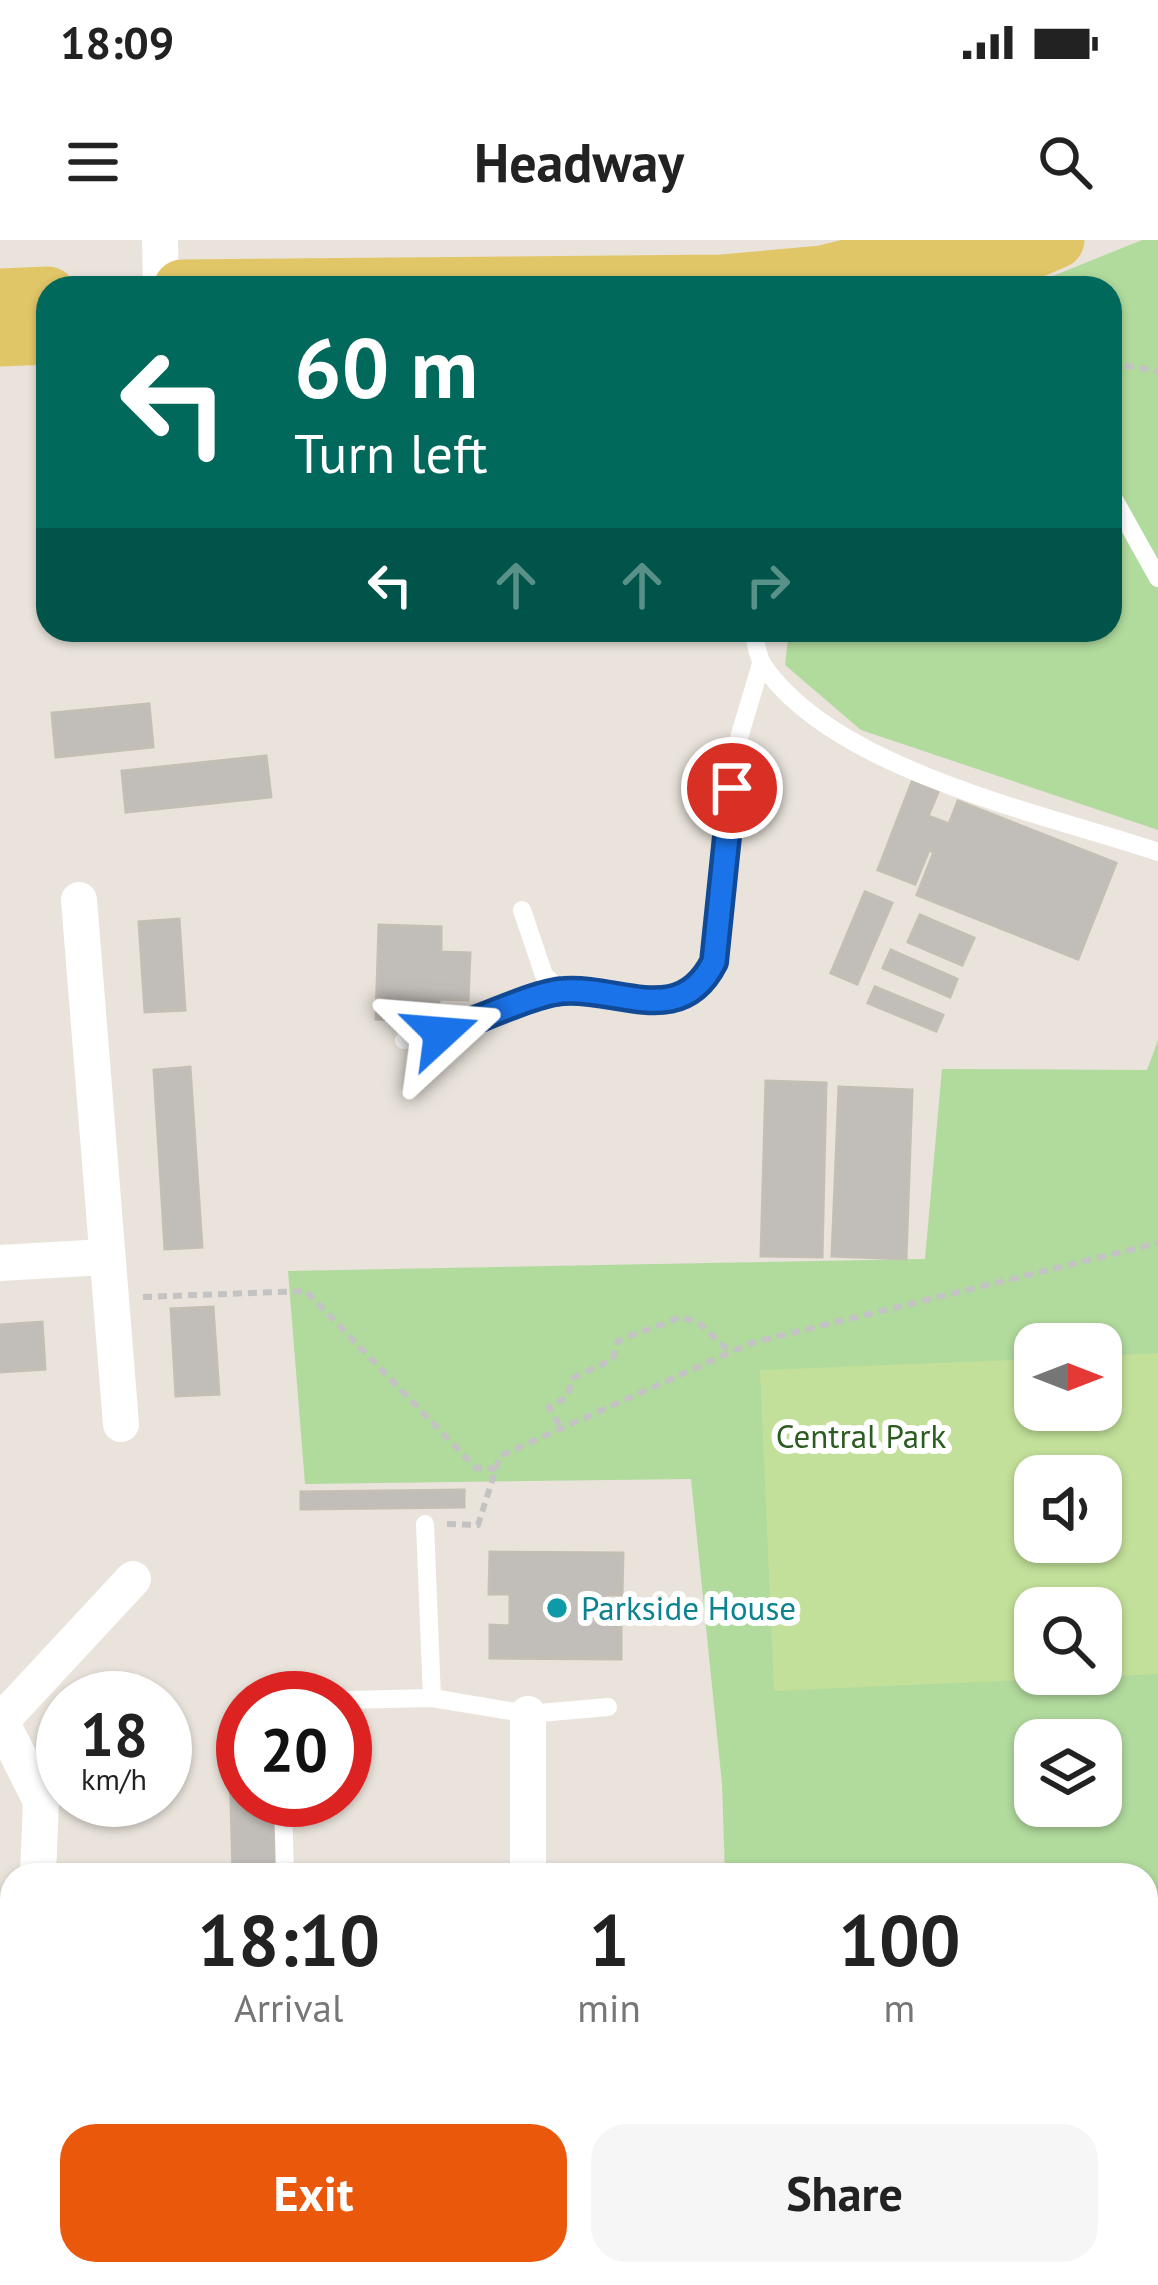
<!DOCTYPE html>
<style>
body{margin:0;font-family:"PT Sans",sans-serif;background:#f6f6f6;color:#222;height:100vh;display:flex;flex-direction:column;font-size:45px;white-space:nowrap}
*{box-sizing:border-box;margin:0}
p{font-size:39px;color:#767676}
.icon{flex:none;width:66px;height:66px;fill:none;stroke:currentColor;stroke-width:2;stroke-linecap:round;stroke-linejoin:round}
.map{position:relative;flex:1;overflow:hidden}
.details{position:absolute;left:0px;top:1623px;width:1158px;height:423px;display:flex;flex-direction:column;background:#fff;border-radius:36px 36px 0 0;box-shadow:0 3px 9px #0004}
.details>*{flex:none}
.top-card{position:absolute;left:36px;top:36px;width:1086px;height:366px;border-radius:36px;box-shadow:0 3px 9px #0004;background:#00695c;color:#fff;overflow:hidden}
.needle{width:78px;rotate:90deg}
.fabs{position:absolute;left:1014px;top:1083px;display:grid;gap:24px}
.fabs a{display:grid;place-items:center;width:108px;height:108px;border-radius:24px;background:#fff;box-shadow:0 3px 9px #0004;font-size:60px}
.speed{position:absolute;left:36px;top:1431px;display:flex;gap:24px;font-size:60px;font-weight:700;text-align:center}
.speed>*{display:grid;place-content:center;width:156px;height:156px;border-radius:50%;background:#fff;box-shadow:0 3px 9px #0004;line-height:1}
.speed small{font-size:30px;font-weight:400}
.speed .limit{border:18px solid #d22;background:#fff;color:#111}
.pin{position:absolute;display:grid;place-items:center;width:102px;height:102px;color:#fff;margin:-51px;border:6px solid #fff;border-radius:50%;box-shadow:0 3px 12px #0007}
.me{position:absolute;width:132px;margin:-66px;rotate:71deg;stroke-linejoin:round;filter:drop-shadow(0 0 9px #0008)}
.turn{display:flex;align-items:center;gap:42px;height:252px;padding:0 60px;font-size:54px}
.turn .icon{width:156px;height:156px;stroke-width:2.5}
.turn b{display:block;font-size:84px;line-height:102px}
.lanes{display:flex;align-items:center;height:114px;padding:0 60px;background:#0003;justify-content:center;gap:60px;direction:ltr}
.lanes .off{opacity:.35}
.eta{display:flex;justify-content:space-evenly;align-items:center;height:204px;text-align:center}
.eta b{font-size:72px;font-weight:700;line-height:84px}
.cta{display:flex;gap:24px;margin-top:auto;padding:24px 60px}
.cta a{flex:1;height:138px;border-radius:36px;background:#ea580c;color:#fff;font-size:48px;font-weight:700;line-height:138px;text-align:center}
.cta a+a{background:#f6f6f6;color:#222}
.status{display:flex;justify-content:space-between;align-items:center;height:84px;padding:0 60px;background:#fff;direction:ltr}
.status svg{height:33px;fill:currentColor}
header{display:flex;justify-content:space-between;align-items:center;height:156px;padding:0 60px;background:#fff;font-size:54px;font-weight:700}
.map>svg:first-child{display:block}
.green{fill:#b1da9d;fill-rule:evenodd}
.pitch{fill:#c2e099;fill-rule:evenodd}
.building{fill:#c1bdb8;stroke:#c4bfb5;stroke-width:3}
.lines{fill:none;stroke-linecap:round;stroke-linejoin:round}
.path{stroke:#c3c3c3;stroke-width:6;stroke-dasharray:9 6;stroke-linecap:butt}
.lane{stroke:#fff;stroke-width:18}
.street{stroke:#fff;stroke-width:36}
.primary{stroke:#e1c668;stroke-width:57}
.route-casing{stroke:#114b97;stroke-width:30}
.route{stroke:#1a73e8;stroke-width:21}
.culture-dot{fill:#0f9aa8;stroke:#fff;stroke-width:4.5}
.labels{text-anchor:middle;stroke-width:12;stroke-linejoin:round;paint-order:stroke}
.park-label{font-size:33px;fill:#2c5c21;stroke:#fff}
.culture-label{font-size:33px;fill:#0d838f;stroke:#fff;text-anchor:start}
</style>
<div class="status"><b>18:09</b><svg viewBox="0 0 49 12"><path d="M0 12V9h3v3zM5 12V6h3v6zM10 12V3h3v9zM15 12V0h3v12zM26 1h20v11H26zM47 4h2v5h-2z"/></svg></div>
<header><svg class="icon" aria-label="menu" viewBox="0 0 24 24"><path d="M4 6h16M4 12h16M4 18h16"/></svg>Headway<svg class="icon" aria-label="search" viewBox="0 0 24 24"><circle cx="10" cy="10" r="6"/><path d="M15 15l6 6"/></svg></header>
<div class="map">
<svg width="1158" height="2045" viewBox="0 0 1158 2045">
<rect width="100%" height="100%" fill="#e9e3db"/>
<g class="green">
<path d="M1142,0H1158V590L861,490L785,425L789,390H1110V48H1023Z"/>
<path d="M1158,800V2045H773L771,2039L736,2038V2034H1146V1635H725L722,1544L691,1239L305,1244L288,1031L925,1019L942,829L1147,830ZM1035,1104H1101V1170H1035ZM1035,1236H1101V1302H1035ZM1035,1368H1101V1434H1035ZM1035,1500H1101V1566H1035Z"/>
</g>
<path class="pitch" d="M1158,1113V1434L774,1451L760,1130L1035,1119V1170H1101V1116ZM1035,1236H1101V1302H1035ZM1035,1368H1101V1434H1035Z"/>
<g class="building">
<path d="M149,464L153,507L56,517L52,473Z"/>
<path d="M266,516L271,557L126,572L122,531Z"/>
<path d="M912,542L938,552L928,576L949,584L958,561L1116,623L1078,719L917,655L934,612L929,610L915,644L878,630Z"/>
<path d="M865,652L892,663L857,744L831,733Z"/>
<path d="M920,675L974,698L962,725L908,702Z"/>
<path d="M179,679L185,770L145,772L139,682Z"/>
<path d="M379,685L441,687V712L470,713L468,760L439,759L438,781L376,779Z"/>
<path d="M891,710L957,739L950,757L883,728Z"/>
<path d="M875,747L943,775L936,791L868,763Z"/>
<path d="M190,827L202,1007L165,1009L154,830Z"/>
<path d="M766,841L826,843L822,1017L761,1016Z"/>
<path d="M839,847L912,850L906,1019L832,1016Z"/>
<path d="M213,1067L219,1154L176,1156L171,1069Z"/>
<path d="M42,1082L45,1129L0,1132V1085Z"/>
<path d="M464,1250V1267L301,1269V1252Z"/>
<path d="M490,1312L623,1313L622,1355H605L604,1380L621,1381V1419L490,1418V1385L510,1386V1354H489Z"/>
<path d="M243,1488V1560H273L276,1635H233L229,1489Z"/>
</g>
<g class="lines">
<g class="path">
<path d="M1110,123L1158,131"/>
<path d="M143,1057L306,1051L476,1228L496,1229"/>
<path d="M559,1185L549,1167L567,1157L573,1138L613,1119L618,1101C639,1091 658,1088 679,1077L698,1082L730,1112"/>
<path d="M447,1284L478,1285L500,1216L751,1103L1158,1003"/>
</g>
<g class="lane">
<path d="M1110,252L1158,338"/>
<path d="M753,390C756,401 757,416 763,425C834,530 1042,573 1158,612"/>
<path d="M522,670L544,735L560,750C614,753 684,782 714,722L738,501L761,424"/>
<path d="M404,800L441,793L560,750"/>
<path d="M425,1284L432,1458"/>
<path d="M345,1460L432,1458L528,1474L608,1467"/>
<path d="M283,1560L285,1635"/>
</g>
<g class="street">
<path d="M160,0L161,48"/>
<path d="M79,660L121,1184"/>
<path d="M0,1023L105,1017"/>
<path d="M0,1479L41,1561L38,1635"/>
<path d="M2,1480L133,1339"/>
<path d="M528,1635V1474"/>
<path d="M0,1730L12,1713"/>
<path d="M190,2034V2045"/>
<path d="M526,2045V2034"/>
</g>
<g class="primary">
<path d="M182,48L723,43L823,34L958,0"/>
<path d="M914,48L986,30L1056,0"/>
<path d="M0,57L48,55"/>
<path d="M0,98L48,96"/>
</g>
</g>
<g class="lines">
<g class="route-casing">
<path id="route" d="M441,793C472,783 536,752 564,751C620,747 680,789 714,722L732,548"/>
</g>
<use href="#route" class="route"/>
</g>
<circle class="culture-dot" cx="557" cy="1368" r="12"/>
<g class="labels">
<g class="park-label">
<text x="861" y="1208">Central Park</text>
</g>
<g class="culture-label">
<text x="581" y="1380">Parkside House</text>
</g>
</g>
</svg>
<div class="fabs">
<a><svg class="needle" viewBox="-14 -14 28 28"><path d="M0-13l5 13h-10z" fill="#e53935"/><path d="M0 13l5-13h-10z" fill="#767676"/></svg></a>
<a><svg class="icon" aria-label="sound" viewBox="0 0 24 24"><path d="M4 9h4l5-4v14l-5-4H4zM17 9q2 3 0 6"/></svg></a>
<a><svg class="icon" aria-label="search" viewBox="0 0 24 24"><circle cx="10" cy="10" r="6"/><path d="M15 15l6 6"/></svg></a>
<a><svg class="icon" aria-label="layers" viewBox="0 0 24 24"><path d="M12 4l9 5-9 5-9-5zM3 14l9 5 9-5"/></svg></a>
</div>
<div class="speed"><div>18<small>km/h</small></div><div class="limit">20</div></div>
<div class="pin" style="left:732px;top:548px;background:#d93025"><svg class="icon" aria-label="arrive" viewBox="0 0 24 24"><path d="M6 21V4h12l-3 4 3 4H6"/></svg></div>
<svg class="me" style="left:441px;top:793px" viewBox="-20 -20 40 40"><path d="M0-17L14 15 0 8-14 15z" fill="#1a73e8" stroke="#fff" stroke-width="4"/></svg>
<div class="top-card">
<div class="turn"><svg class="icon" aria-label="left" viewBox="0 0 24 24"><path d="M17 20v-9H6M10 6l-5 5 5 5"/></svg><div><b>60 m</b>Turn left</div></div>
<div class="lanes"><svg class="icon" aria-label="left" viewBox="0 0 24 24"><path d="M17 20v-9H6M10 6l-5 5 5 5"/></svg><svg class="icon off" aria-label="ahead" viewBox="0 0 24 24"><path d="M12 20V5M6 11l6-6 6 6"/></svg><svg class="icon off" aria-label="ahead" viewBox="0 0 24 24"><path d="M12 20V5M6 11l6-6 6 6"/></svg><svg class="icon off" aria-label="right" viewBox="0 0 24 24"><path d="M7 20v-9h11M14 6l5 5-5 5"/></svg></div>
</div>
<section class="details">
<div class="eta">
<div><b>18:10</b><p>Arrival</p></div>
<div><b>1</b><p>min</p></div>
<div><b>100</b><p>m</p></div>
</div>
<div class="cta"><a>Exit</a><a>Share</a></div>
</section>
</div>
